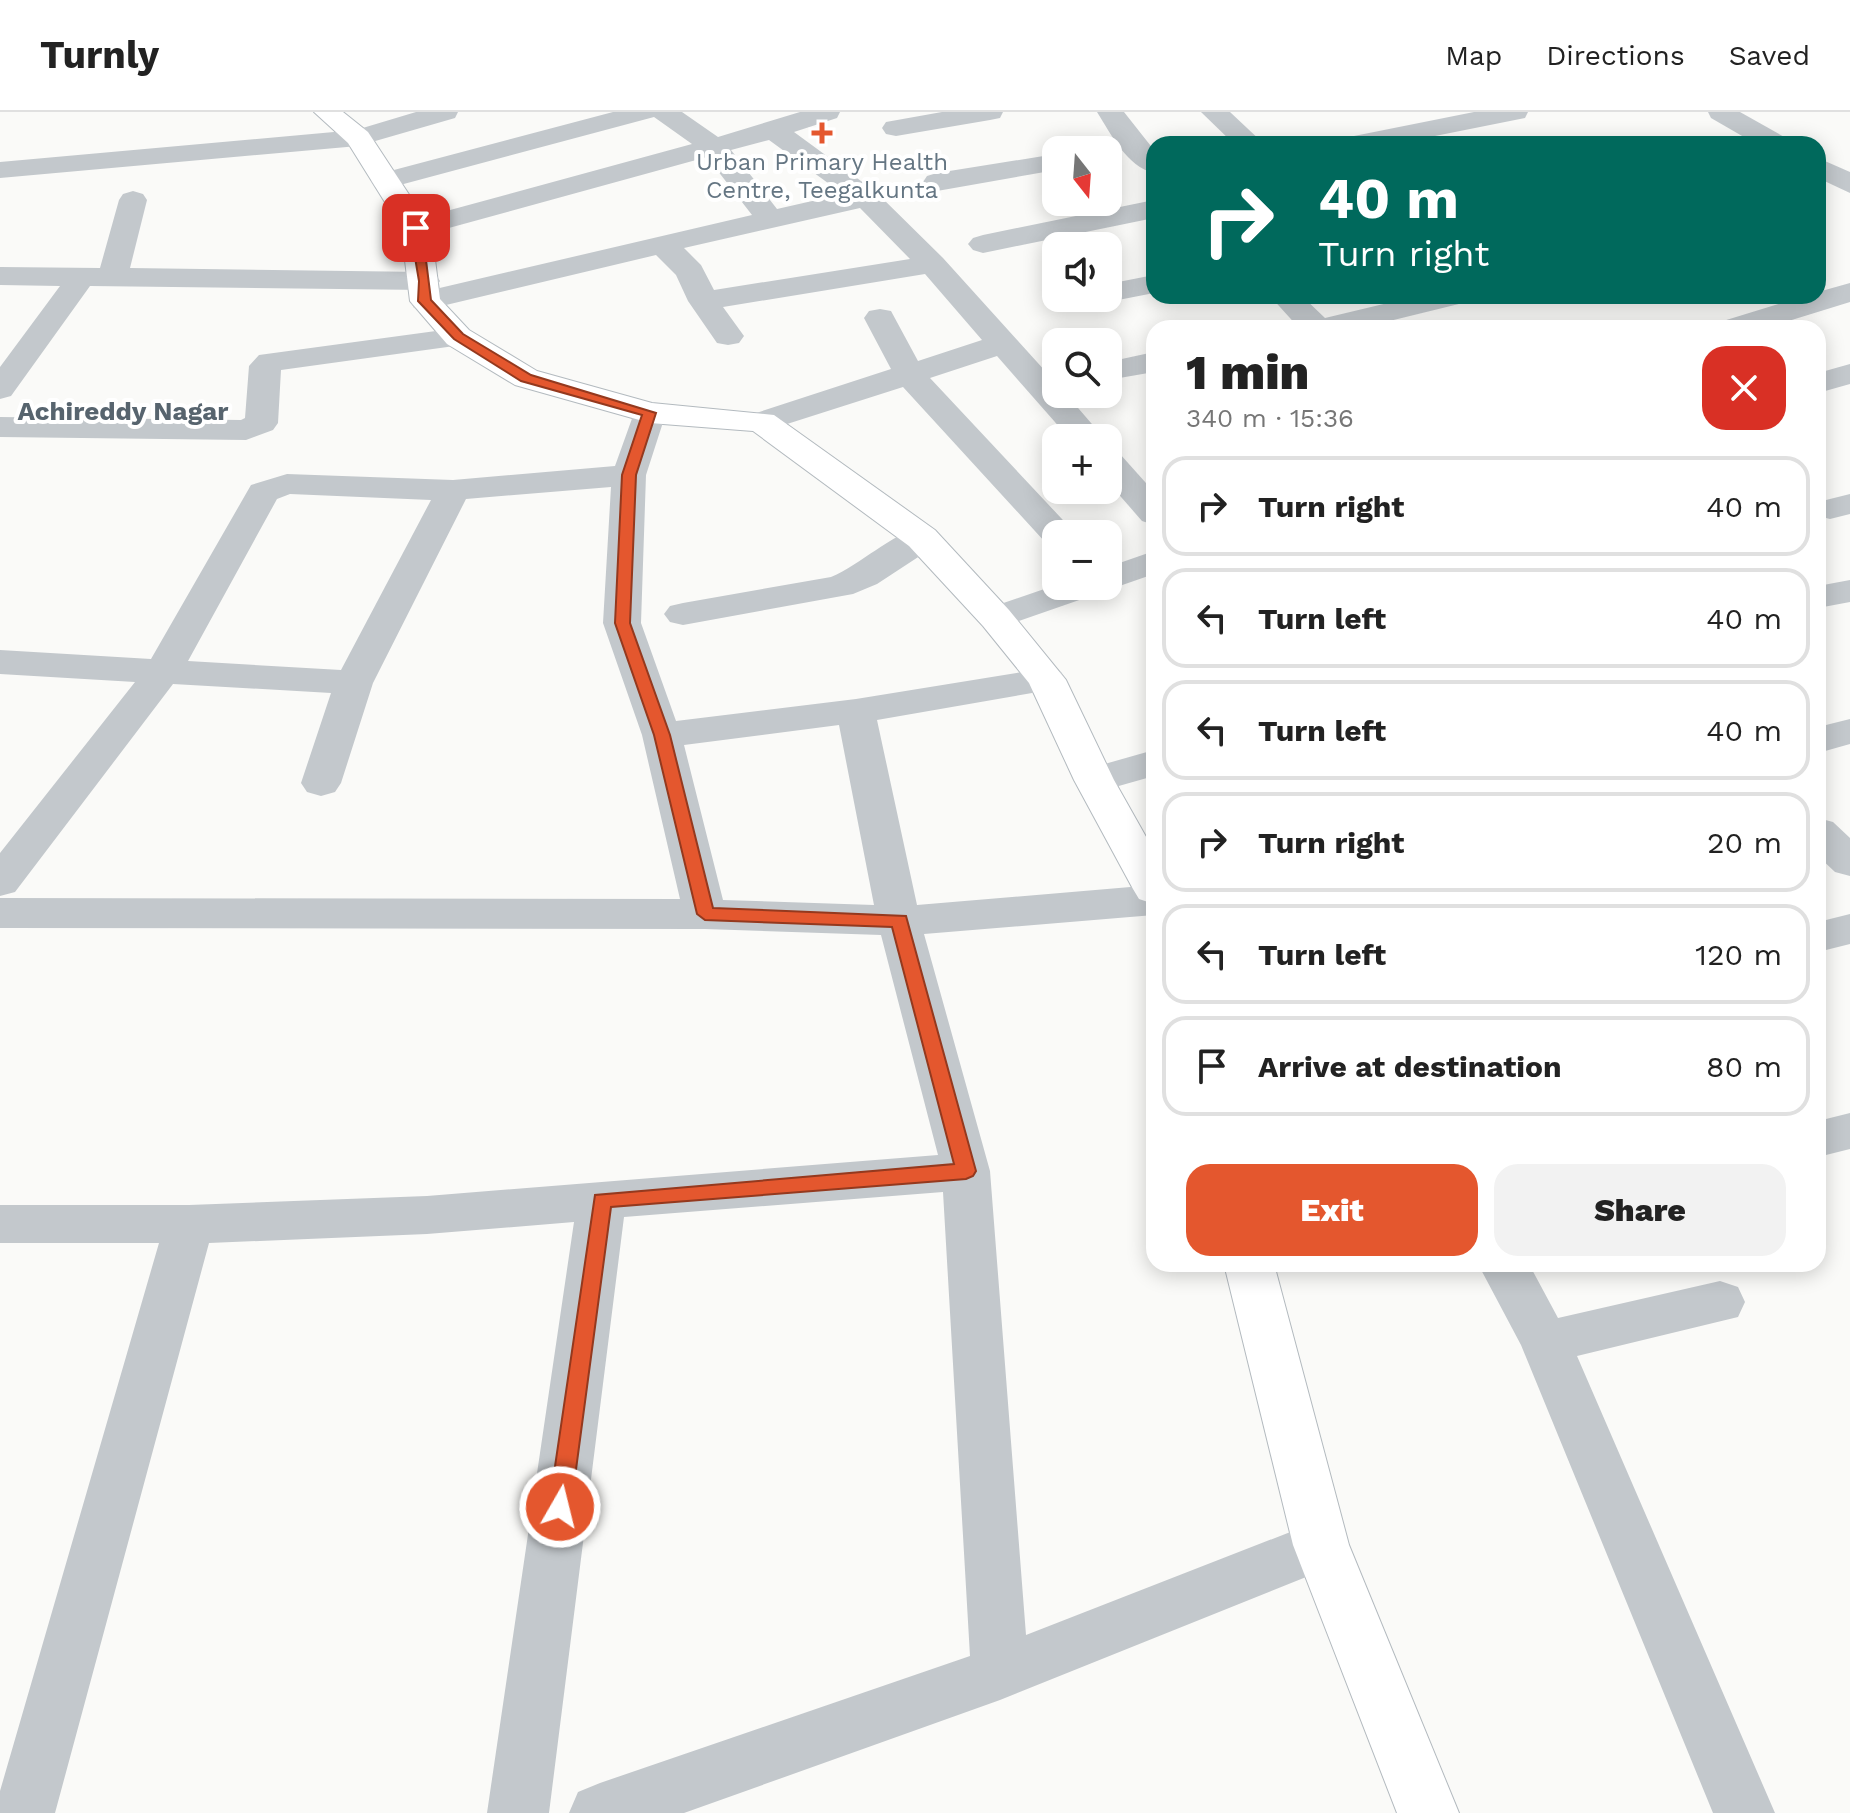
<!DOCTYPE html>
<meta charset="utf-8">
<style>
body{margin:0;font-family:"Work Sans",sans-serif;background:#f2f2f2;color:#222;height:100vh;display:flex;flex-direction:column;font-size:30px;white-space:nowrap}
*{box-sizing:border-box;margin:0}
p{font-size:26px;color:#767676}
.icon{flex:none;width:44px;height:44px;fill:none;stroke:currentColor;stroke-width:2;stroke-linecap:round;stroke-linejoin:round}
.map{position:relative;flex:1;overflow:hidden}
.sheet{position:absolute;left:1146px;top:208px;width:680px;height:952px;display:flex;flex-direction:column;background:#fff;border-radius:24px;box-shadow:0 4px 20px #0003}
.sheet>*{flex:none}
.top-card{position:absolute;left:1146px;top:24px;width:680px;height:168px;border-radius:24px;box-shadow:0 4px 20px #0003;background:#00695c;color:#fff;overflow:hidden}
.needle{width:52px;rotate:163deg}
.fabs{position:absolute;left:1042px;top:24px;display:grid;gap:16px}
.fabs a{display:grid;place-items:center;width:80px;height:80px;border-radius:16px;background:#fff;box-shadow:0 4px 20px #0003;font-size:40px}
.pin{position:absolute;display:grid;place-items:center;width:68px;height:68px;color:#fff;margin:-34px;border-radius:16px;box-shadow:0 4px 12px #0006}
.me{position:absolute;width:88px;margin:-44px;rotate:8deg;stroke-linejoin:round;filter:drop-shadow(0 0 6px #0008)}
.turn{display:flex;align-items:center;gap:28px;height:168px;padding:0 40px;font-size:36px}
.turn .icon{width:104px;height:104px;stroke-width:2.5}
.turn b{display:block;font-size:56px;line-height:68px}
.round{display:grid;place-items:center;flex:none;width:84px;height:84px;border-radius:24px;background:#f2f2f2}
.overview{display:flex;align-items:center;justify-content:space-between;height:136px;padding:0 40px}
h1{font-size:48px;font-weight:800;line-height:60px}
.action{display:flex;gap:16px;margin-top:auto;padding:16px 40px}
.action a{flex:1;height:92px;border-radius:24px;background:#e4572e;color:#fff;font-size:32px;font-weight:800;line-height:92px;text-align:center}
.action a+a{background:#f2f2f2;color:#222}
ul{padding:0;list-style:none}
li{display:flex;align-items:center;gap:24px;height:100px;margin:0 16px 12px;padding:0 24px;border:4px solid #e0e0e0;border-radius:24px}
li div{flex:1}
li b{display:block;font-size:30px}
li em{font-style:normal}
header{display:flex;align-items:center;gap:48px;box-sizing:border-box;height:112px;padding:0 40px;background:#fff;border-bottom:2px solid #e0e0e0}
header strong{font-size:38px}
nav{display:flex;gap:44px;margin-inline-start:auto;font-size:28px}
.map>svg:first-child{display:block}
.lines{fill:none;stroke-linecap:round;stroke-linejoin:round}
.secondary-casing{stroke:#b3babf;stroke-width:2}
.street{fill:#c3c8cc;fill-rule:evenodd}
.secondary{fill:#fff;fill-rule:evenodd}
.route{fill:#e4572e;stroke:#94391e;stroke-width:2}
.poi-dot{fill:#e4572e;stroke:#fff;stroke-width:3}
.labels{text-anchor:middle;stroke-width:8;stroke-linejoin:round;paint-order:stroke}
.far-poi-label{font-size:24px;fill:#657683;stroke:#fff}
.far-neighbourhood-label{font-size:26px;font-weight:bold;fill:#57646e;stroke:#fff}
</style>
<header>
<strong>Turnly</strong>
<nav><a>Map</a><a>Directions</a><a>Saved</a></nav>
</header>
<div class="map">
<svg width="1850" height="1701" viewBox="0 0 1850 1701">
<rect width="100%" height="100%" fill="#fafaf8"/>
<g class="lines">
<g class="secondary-casing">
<g id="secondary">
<path d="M314,0H343L368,20L431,116L440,187L469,218L537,259L652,291L774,303L935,418L1009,498L1066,568L1114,668L1154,739V792L1139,787L1133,777L1074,668L1029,571L983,514L909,434L753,319L650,311L515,273L447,232L410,189L401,116L348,31Z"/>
<path d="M1224,1152H1274L1349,1433L1459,1701H1397L1293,1433Z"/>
</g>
</g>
<g class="street">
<path d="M416,0H458L455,6L358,34L0,66V50L356,18Z"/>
<path d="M613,0H682L718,25L800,0H840L837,6L794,20L876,80L943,146L1056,271V282H1066L1104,326H1069L997,244L930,266L1076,422H1056V432L1045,430L903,275L762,320L750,317L745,310L750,303L891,257L864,206L869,199L880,197L891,199L918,249L982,228L925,162L723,195L744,224L739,231L728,233L717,231L688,189L676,163L656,143L425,198L414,196L410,189L414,182L752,103L707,45L416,125L406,122L401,116L406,110L692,32L654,5L385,77L375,75L371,69L375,63ZM769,28L843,82L777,97L731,38ZM860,96L910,147L714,178L701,153L684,136Z"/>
<path d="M942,0H1003L1000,6L990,8L896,24L886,22L882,16L886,10Z"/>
<path d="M1097,0H1124L1154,38V61C1127,55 1111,22 1097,0Z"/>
<path d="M1201,0H1230L1264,32H1234Z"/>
<path d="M1474,0H1528L1525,6L1395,32H1340L1344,26Z"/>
<path d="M1708,0H1740L1786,26L1790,32H1756L1711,6Z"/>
<path d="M1056,42V58L937,79L927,76L923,70L927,64L937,61Z"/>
<path d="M1818,46L1850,60V81L1818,66Z"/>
<path d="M133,79L143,82L147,88L130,156L425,160L436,163L440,169L436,175L425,178L90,174L11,284L0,287V255L60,174L0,173V155L100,156L119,88L123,82Z"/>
<path d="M1154,88V106L983,141L973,138L968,132L973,126L983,123Z"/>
<path d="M1154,163V181L1108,190L1096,186H1108V172Z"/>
<path d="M1850,171V190L1766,216H1718L1723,209L1805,184H1818V180Z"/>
<path d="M1056,181V186H1095L1091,193L1061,198L1050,196L1046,189L1050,182Z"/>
<path d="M1270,184H1302L1325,206L1417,184H1471L1467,190L1361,216H1299Z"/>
<path d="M458,216L469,218L474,225L469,232L281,258L278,311L273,318L246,328L0,325V305L241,308L245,306L249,254L259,243Z"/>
<path d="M1154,240V260L1108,268V250Z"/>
<path d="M1850,252V272L1818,281V261Z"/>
<path d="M650,291L662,294L666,301L646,363L641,511L676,609L856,587L1047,556L1061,560L1066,568L1061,576L877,608L917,793L1154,773V803L924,822L990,1059L1026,1523L1321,1408L1341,1415L1349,1433L1341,1451L1000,1588L684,1701H569L578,1680L600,1671L970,1544L943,1080L624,1105L549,1701H487L574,1110L427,1122L209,1131L55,1701H0V1679L159,1131H0V1093H189L427,1084L938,1043L881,823L705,817L0,816V786L680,787L642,623L603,511L611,375L466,387L373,571L341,671L335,680L321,684L307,680L301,671L331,581L173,572L15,780L0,784V741L135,570L0,562V538L151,547L251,373L287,362L453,368L615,354L634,301L638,294ZM290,382L431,388L341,558L188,549L277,387ZM839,613L874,793L723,788L684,633Z"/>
<path d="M1108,339L1120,342L1154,380V413L1142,409L1108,370Z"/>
<path d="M1850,382V402L1830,407L1818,404V390Z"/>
<path d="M922,415L935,418L940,426L935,434L877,472L853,482L683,513L670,510L664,502L670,494L683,491L831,465C862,452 889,423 922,415Z"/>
<path d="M1154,439V462L996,517L983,514L977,506L983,498L1056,473L1108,474V455Z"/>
<path d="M1850,468V490L1818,496V474Z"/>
<path d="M1850,607V632L1818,641V615Z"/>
<path d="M1154,638V664L1094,681L1080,677L1074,668L1080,659Z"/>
<path d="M1818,706L1833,710L1850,726V764L1835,760L1818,744Z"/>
<path d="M1850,802V832L1818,840V810Z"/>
<path d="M1850,1001V1037L1818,1045V1009Z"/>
<path d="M1478,1152H1529L1558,1206L1720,1169L1738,1175L1745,1190L1738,1205L1577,1244L1775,1701H1713L1521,1233Z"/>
</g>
<use href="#secondary" class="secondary"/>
</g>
<path class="route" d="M416,113L422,116L431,188L463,222L531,263L656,301L636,363L630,511L670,623L713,796L906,804L976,1059L973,1064L966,1067L611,1095L571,1395L568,1402L560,1405L552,1402L549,1395L595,1083L954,1052L892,815L705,808L697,802L654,623L615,511L622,363L642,303L521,269L454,227L418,189L419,169L410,116Z"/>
<path class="poi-dot" d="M818 9h8v8h8v8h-8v8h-8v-8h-8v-8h8z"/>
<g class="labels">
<g class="far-poi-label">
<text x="822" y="58">Urban Primary Health<tspan x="822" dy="28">Centre, Teegalkunta</tspan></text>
</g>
<g class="far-neighbourhood-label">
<text x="123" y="308">Achireddy Nagar</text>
</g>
</g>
</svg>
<div class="fabs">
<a><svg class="needle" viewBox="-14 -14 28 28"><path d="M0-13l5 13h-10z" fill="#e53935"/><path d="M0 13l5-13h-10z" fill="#767676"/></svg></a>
<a><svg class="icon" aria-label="sound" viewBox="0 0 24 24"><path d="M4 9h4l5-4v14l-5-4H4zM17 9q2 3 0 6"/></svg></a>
<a><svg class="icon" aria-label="search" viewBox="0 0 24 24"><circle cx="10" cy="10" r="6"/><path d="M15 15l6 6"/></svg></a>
<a>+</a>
<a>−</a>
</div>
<div class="pin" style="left:416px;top:116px;background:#d93025"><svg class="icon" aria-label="arrive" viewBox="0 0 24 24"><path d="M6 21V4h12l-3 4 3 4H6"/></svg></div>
<svg class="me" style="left:560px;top:1395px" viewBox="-20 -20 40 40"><circle r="17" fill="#e4572e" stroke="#fff" stroke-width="3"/><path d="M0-11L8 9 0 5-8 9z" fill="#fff"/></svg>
<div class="top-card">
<div class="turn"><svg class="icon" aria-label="right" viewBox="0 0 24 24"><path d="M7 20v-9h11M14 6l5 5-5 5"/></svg><div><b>40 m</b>Turn right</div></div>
</div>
<section class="sheet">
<div class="overview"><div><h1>1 min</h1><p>340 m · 15:36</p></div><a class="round" style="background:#d93025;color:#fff"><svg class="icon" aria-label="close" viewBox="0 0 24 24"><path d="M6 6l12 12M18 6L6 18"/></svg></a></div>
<ul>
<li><svg class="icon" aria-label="right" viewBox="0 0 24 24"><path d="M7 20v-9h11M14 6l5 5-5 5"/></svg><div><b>Turn right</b></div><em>40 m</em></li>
<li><svg class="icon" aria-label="left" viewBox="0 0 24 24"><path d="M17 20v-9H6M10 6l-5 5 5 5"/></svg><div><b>Turn left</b></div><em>40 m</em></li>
<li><svg class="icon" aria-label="left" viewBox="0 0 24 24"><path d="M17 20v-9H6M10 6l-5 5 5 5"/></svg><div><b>Turn left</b></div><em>40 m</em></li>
<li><svg class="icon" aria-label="right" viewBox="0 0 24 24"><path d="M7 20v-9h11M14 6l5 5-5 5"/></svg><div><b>Turn right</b></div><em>20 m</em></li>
<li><svg class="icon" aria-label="left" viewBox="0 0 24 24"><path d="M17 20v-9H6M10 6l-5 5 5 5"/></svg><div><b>Turn left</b></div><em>120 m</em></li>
<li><svg class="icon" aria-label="arrive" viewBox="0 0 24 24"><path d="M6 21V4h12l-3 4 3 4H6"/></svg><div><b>Arrive at destination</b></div><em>80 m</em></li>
</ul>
<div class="action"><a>Exit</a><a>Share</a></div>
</section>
</div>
